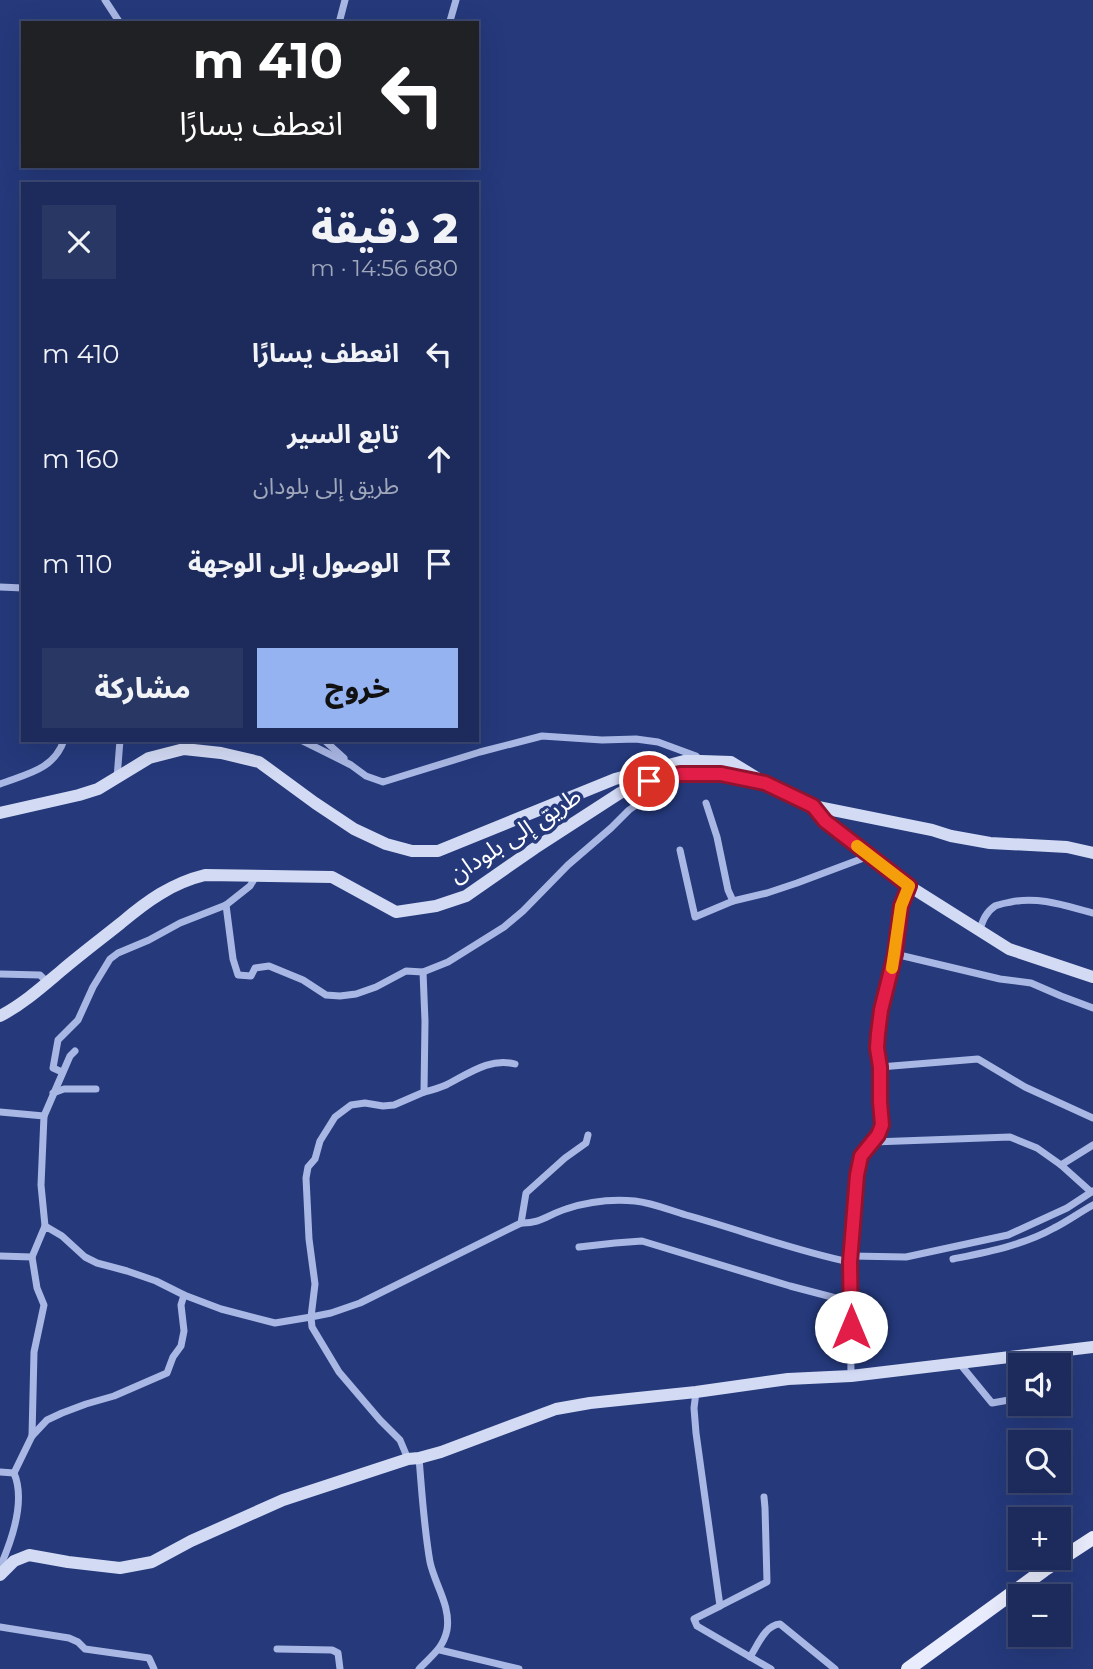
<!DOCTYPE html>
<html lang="ar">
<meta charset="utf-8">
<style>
body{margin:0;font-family:Montserrat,"Noto Sans Arabic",sans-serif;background:#293765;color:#f1f3f6;direction:rtl;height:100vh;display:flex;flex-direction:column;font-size:26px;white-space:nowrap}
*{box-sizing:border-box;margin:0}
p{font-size:23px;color:#a0a7bb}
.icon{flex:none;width:38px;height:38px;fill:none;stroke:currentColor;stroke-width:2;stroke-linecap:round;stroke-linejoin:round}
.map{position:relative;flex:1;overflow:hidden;direction:ltr}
.details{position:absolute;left:21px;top:182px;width:458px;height:560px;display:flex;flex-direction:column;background:#1c2b5c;border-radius:0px;box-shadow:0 7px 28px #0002,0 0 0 2px #3a4772;direction:rtl}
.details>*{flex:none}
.top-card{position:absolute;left:21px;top:21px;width:458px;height:147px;border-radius:0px;box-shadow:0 7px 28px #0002,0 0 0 2px #3a4772;direction:rtl;background:#202124;color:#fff;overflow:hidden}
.fabs{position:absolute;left:1008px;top:1353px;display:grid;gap:14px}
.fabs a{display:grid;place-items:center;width:63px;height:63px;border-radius:0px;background:#1c2b5c;box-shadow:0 7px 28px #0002,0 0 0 2px #3a4772;font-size:35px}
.pin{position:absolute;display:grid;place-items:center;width:60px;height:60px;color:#fff;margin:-30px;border:4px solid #fff;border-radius:50%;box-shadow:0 2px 7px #0007}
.me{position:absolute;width:77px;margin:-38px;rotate:0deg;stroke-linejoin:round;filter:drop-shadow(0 0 5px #0008)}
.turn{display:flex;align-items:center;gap:24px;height:147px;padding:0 21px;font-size:32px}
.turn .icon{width:91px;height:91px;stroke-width:2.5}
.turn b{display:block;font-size:49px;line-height:60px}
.round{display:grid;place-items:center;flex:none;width:74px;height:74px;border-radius:0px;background:#293765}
.summary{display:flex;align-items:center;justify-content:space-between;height:119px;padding:0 21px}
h1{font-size:42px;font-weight:800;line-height:52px}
.primary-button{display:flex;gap:14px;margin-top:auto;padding:14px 21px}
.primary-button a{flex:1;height:80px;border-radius:0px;background:#95b2f1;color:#111;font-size:28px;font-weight:800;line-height:80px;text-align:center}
.primary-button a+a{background:#293765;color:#f1f3f6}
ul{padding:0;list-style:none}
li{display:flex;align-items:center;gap:21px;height:105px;padding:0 21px}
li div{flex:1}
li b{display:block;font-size:26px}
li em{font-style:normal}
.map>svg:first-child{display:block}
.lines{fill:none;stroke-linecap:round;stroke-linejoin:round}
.street{stroke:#a9b7e4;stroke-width:7}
.secondary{stroke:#d2daf4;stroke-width:12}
.primary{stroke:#e9ecfc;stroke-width:14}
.route-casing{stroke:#92132f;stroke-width:18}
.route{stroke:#e11d48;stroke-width:12}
.slow{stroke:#f59e0b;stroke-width:12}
.labels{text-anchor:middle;stroke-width:7;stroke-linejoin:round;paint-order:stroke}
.street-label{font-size:24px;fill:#fff;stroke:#25397b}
</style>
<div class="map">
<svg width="1093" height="1669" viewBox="0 0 1093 1669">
<rect width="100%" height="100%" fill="#25397b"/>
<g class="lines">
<g class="street">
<path d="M105,0L120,23"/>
<path d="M339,23L345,0"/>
<path d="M448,23L450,21L456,0"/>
<path d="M0,587L23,588"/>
<path d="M301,740L351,765L366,776L383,782L480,752L542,736L602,740L636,739L658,742L696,756L698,758"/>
<path d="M324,740L344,758"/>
<path d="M117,778L120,740"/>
<path d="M0,784C26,774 54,770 64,740"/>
<path d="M706,803L717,837L728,890L733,901"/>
<path d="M680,850L695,917L733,901L767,893L797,883L869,856"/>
<path d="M226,905L233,959L238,975L251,976L255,968L269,966L303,980L326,995L340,996L356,994L376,987L406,971L423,972L448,962L504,927L523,911L568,865L611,828L629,810L675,778"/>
<path d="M980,929C983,920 986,912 995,906C999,904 1006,903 1011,902C1039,896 1066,906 1093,913"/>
<path d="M895,954L1000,979L1031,983L1061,996L1093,1008"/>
<path d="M0,974L40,975L48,983"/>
<path d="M880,1067L978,1059L1025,1087L1093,1118"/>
<path d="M62,1072L53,1068L58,1040L78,1020L93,987L110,959L118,953L149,940L180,923L226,905L250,886L256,876"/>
<path d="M424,1092C432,1090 439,1088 446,1085C468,1074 490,1057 515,1064"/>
<path d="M53,1093L64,1089H96"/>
<path d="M0,1112L44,1116L41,1185L45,1226"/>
<path d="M44,1116L70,1056L75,1051"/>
<path d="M873,1142L1010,1137L1037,1148L1061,1165L1093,1145"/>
<path d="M1061,1165L1091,1192"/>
<path d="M521,1223C540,1224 549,1214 566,1209C587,1202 613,1199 635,1201C653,1203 669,1210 686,1215C741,1230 795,1251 850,1262"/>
<path d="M579,1247L615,1243L642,1241L790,1286L851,1302"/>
<path d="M0,1256L32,1257L37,1288L44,1305L34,1352L32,1436L14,1473L0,1472"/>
<path d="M851,1256L906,1257L1008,1235L1067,1208L1093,1191"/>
<path d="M953,1259C987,1252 1024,1245 1054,1228C1068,1221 1080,1212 1093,1205"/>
<path d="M184,1295L221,1309L275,1323L311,1317L315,1284L309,1239L306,1178L308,1167L315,1159L320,1141L335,1117L351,1105L365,1103L383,1106L394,1105L424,1092L425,1021L423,972"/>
<path d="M960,1364L992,1403L1020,1398"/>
<path d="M851,1376L850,1262L857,1175L861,1156L878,1135L882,1125L880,1102V1067L877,1048L878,1034L881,1010L895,954L901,906L909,886"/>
<path d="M696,1392L694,1408L696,1433L720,1606L694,1619L697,1626L771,1669"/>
<path d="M32,1436L47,1420L62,1413L86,1404L114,1396L167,1373L173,1357L181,1346L184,1331L181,1305L184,1295L156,1281L127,1271L97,1263L85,1257L62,1236L45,1226L32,1257"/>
<path d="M408,1459L400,1440L380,1420L339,1372L312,1327L311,1317L331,1313L360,1303L521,1223L526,1193L565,1158L586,1143L588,1135"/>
<path d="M0,1567C12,1540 26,1501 14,1473"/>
<path d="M720,1606L767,1582L765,1508L764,1497"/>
<path d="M0,1627L69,1638L78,1642L85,1649L149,1658L154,1669"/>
<path d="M277,1649L332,1650L338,1653L340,1669"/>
<path d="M440,1650L519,1669"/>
<path d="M750,1657C758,1645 765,1625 780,1624L835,1669"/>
<path d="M419,1669C431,1656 443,1649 447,1630C451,1606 435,1585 430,1562C424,1528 422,1493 419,1458"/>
</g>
<g class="secondary">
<path d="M813,806L825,821L909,886L1009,949L1093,977"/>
<path d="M0,813L79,795L98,789L149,758L184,749L221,753L259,762L315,803L354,829L386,844L412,851H438L615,779L684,761H701L731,762L765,783L813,806L932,830L951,836L990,843L1067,847L1093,853"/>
<path d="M0,1016C23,1004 42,987 61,971C81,954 101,939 121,923C147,901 172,883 205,875L332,877L396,912L436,906L466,896L535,848L620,793L649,781L680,774H721L755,781"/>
<path d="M0,1575L14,1561L29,1555L68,1562L120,1568L152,1562L191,1541L283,1500L408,1459L419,1458L441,1452L556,1409L590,1403L696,1392L788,1379L851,1376L1093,1347"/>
</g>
<path class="primary" d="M908,1669L1044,1570L1093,1538"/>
</g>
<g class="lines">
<g class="route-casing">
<path id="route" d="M649,781L680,774H721L765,783L813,806L825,821L909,886L901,906L895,954L881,1010L878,1034L877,1048L880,1067V1102L882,1125L878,1135L861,1156L857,1175L850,1262L851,1327"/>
</g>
<use href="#route" class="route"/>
<path class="slow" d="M857,846L909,886L901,906L892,968"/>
</g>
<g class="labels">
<g class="street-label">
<text transform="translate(515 835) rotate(-33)" y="8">طريق إلى بلودان</text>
</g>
</g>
</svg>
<div class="fabs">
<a><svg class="icon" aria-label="sound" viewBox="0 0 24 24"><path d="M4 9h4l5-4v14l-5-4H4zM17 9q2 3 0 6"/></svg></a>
<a><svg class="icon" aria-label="search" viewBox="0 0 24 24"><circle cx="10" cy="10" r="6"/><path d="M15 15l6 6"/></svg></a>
<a>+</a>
<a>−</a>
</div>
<div class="pin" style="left:649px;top:781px;background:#d93025"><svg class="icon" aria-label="arrive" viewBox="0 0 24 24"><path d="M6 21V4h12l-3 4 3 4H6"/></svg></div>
<svg class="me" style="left:851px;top:1327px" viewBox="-20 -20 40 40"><circle r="19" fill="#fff"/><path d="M0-13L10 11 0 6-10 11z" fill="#e11d48"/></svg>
<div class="top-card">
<div class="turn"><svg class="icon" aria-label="left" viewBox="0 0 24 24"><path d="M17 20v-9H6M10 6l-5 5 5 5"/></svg><div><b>410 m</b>انعطف يسارًا</div></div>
</div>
<section class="details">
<div class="summary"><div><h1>2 دقيقة</h1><p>680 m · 14:56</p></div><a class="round"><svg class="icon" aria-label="close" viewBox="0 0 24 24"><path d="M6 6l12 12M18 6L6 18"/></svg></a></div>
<ul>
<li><svg class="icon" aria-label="left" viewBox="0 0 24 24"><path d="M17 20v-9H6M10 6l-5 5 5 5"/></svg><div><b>انعطف يسارًا</b></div><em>410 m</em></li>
<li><svg class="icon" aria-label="ahead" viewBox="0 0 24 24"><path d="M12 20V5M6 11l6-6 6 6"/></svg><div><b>تابع السير</b><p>طريق إلى بلودان</p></div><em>160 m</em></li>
<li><svg class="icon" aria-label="arrive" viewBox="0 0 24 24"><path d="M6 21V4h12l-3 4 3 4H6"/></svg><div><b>الوصول إلى الوجهة</b></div><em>110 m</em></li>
</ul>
<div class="primary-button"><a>خروج</a><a>مشاركة</a></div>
</section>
</div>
